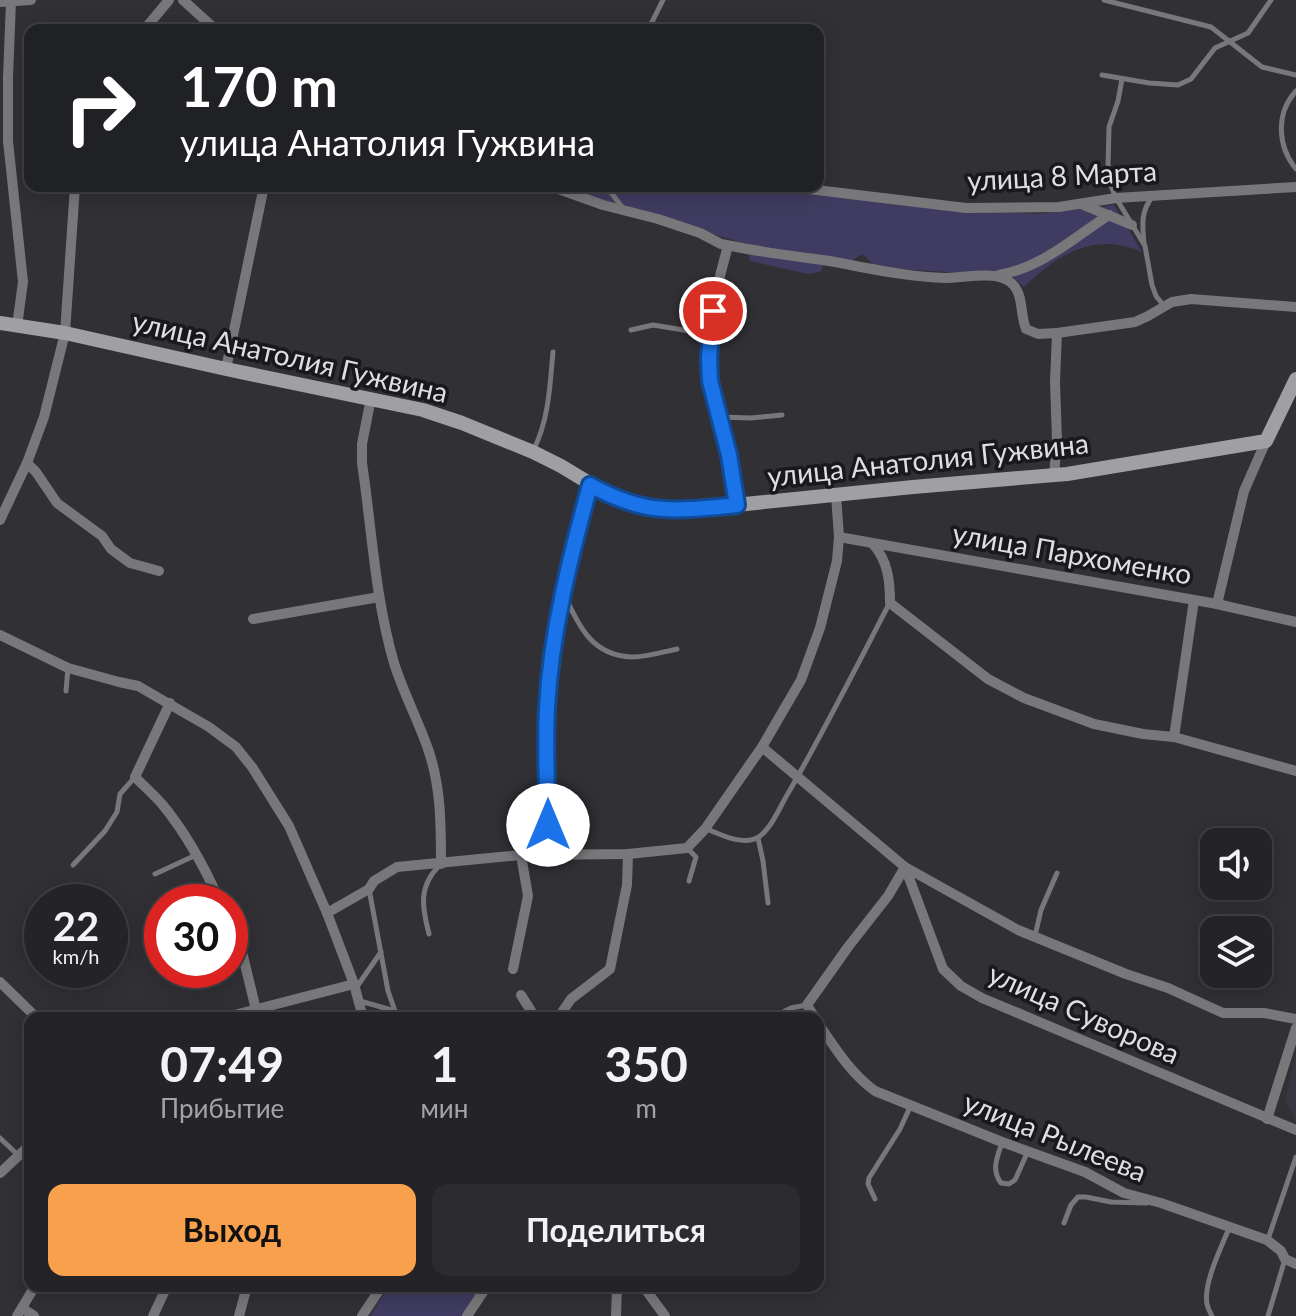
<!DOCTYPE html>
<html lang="ru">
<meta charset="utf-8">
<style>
body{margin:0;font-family:Lato,sans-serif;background:#2c2c30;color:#f1f3f6;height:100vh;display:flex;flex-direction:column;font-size:30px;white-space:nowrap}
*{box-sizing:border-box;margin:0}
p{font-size:26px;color:#a3a4a8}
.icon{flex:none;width:44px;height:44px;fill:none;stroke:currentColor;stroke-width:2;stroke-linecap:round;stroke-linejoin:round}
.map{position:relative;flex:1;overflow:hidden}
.drawer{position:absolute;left:24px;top:1012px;width:800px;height:280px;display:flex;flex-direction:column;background:#242428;border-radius:16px;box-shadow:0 4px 20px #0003,0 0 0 2px #414145}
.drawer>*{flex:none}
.top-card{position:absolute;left:24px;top:24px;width:800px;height:168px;border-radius:16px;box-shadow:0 4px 20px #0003,0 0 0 2px #414145;background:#202124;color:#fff;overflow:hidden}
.controls{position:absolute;left:1200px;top:828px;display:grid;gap:16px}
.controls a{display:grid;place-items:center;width:72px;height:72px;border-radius:16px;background:#242428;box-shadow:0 4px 20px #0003,0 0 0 2px #414145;font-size:40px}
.speed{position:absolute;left:24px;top:884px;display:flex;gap:16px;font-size:40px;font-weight:700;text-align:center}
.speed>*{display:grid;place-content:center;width:104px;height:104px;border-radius:50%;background:#242428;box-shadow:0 4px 20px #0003,0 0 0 2px #414145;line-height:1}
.speed small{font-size:20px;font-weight:400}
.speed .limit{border:12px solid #d22;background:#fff;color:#111}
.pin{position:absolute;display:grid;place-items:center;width:68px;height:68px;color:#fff;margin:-34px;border:4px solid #fff;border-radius:50%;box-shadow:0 2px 8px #0007}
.me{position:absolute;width:88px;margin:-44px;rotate:0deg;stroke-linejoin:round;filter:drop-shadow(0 0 6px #0008)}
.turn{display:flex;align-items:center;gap:28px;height:168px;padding:0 24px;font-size:36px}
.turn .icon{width:104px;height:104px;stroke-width:2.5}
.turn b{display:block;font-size:56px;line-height:68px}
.eta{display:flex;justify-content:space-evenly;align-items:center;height:136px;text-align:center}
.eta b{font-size:48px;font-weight:700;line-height:56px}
.button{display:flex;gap:16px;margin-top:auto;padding:16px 24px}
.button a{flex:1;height:92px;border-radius:16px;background:#f9a04c;color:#111;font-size:32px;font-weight:700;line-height:92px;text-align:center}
.button a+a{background:#2c2c30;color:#f1f3f6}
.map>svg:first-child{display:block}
.built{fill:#373742}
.green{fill:#403c61}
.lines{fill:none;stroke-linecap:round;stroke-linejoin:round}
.lane{stroke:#78787b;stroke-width:5}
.street{stroke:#78787b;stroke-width:10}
.secondary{stroke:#a0a0a4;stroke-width:14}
.route-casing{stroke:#114b97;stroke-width:20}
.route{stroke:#1a73e8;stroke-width:14}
.labels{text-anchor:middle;stroke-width:7;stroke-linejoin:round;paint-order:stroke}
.street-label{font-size:28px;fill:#dfdfe2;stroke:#19191b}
</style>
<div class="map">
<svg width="1296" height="1316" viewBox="0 0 1296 1316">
<rect width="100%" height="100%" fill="#303035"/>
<path class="built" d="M1296,1054V1122L1285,1100Z"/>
<g class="green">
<path d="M565,186H730L955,210L1037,214L1114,205L1142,252C1134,249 1126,246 1118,245C1081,239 1048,263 1024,287L1006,271L965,273L877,268L863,254L851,261L824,264L820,272L808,274L750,261L746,244L595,199Z"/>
<path d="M389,1286H483L463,1316H370Z"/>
</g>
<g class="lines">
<g class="lane">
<path d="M1104,0L1211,27L1262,67L1296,75"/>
<path d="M648,30L663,0"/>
<path d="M1102,75L1149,83L1178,85L1191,79L1215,48L1248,33L1271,0"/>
<path d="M1122,79L1118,101L1109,127L1108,167L1110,183L1116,198L1145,246L1152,285L1156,296L1164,306"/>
<path d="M1296,91C1275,114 1278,147 1296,169"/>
<path d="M606,186L622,207"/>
<path d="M1144,243C1142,224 1141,210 1153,196"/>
<path d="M631,330L653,325L708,334"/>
<path d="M719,417L751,418L782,415"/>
<path d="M534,449C549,419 550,384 553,352"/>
<path d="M565,596C579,627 593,656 632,657C647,657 663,652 677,649"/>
<path d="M66,691L68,668"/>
<path d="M707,829C721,835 745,847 760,836C773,826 781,804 790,790C825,729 857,666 889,604"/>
<path d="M758,838L763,861L768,903"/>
<path d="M687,848L696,857L689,881"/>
<path d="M73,865L105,831L117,812L120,794L135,777"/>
<path d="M155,874L196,855"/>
<path d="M369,889L388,991L395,1011L400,1018"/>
<path d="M429,934C422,907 418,886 440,865"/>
<path d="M1035,936L1041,910L1057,873"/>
<path d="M356,988L381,952"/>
<path d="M360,1001L395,1011"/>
<path d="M771,1018L791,1008L807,1005"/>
<path d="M0,1138L19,1156"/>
<path d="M1002,1143C997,1157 991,1170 1001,1183L1009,1184L1015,1180L1028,1151"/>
<path d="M875,1199L868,1184L869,1178L900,1129L911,1105"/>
<path d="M1064,1223L1071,1205L1078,1197H1086L1111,1202L1147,1203"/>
<path d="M1268,1239L1296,1157"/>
<path d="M1212,1316C1210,1312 1208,1309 1207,1304C1203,1283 1222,1246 1230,1226"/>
<path d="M1268,1316L1285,1259"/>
</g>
<g class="street">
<path d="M183,0L216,30"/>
<path d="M11,1L8,78V141L23,282L17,326"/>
<path d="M0,2L31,0"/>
<path d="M144,30L169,0"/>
<path d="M550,186L603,205L658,219L700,233L721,244L732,246C764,253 797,256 829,261C868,268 906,277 946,278C963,278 992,271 1007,280C1025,290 1019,312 1026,329L1038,334L1057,333"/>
<path d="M783,186L966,208L1059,207L1116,198L1296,187"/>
<path d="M1081,204L1132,225"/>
<path d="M728,246C716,288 705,334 710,379C713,403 722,427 728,451C732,468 734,487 737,505"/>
<path d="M999,275C1043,267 1073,238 1109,215"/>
<path d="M226,369L264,186"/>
<path d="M371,398L362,444V463C372,530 375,598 394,663C403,692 418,720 428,749C441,786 441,825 441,864"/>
<path d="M27,463L36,472L57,503L102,536L111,549L130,563L159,571"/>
<path d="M1054,475L1057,441L1055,382L1057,333L1135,322L1148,316L1172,302L1191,299L1296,307"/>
<path d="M0,520L27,463L44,417L65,333L75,186"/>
<path d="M839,537L1217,604L1296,622"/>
<path d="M873,544C888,561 890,581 890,603L988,679L1024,698L1094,724L1143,734L1174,737L1296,771"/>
<path d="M1217,604L1244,491L1266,441"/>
<path d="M253,619L379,597"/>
<path d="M0,635L68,668L119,682L138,686L209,727L236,747L252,767L289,826L327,913L354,984L363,1018"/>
<path d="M170,703L135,777C144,786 154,795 162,804C186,833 205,868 220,902"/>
<path d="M1174,737L1194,600"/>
<path d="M762,747L905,867L943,969L961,986L982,998L1296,1130"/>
<path d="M548,854C547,806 544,754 547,707C552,631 570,558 590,485"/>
<path d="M327,913L369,889L374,881L397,867L521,855L628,854L687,848L705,829L762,747L801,680L820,628L837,561L839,537L836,495"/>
<path d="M230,922L243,956L258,1018"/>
<path d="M513,969L528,896L521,855"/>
<path d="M0,982L37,1018"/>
<path d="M521,995L531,1011V1018"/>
<path d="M223,1018L354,984"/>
<path d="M558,1018L571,999L610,969L627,885L628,854"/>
<path d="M815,1018L807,1005L848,947L888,896L905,867L1018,930L1126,974L1168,988L1223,1013H1264L1296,1019"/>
<path d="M818,1023C835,1048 851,1074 875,1091L1002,1142L1085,1172L1124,1193L1161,1203L1267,1240L1281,1251L1285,1259L1296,1264"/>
<path d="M1267,1119L1296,1028"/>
<path d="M0,1173L30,1145"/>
<path d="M643,1286L665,1316"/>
<path d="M22,1308L34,1316"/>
<path d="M17,1316L35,1286"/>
<path d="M153,1316L167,1286"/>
<path d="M239,1316L247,1286"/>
<path d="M362,1316L382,1286"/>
<path d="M467,1316L487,1286"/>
<path d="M616,1316L617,1286"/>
</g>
<path class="secondary" d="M0,323L65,333L226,369L423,410L462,423L533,452L561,466L614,498L652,509L686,510L913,487L1067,474L1266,441L1296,379"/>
</g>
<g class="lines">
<g class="route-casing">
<path id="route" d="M548,825C547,786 545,747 547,708C551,632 570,558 590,485C646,516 676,511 737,505L729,455L710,381L709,358L713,311"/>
</g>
<use href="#route" class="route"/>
</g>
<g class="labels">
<g class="street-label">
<text transform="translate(1062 176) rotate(-3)" y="10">улица 8 Марта</text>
<text transform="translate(290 357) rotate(13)" y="10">улица Анатолия Гужвина</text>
<text transform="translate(928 460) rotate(-6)" y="10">улица Анатолия Гужвина</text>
<text transform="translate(1072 554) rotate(10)" y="10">улица Пархоменко</text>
<text transform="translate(1084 1014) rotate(24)" y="10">улица Суворова</text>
<text transform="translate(1055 1137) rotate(22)" y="10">улица Рылеева</text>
</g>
</g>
</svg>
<div class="controls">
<a><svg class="icon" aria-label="sound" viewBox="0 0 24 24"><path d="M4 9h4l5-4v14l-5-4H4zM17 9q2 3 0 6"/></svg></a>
<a><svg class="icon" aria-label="layers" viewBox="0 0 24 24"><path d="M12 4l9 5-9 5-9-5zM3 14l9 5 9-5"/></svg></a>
</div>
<div class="speed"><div>22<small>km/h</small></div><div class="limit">30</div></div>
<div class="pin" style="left:713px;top:311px;background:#d93025"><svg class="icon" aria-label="arrive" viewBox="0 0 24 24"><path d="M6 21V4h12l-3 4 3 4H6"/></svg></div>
<svg class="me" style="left:548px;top:825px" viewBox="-20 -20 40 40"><circle r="19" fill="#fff"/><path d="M0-13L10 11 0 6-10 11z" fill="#1a73e8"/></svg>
<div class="top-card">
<div class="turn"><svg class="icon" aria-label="right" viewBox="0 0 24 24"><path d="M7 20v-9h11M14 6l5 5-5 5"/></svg><div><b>170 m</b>улица Анатолия Гужвина</div></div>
</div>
<section class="drawer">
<div class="eta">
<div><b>07:49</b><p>Прибытие</p></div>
<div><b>1</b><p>мин</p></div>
<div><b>350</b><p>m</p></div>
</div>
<div class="button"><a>Выход</a><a>Поделиться</a></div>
</section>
</div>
